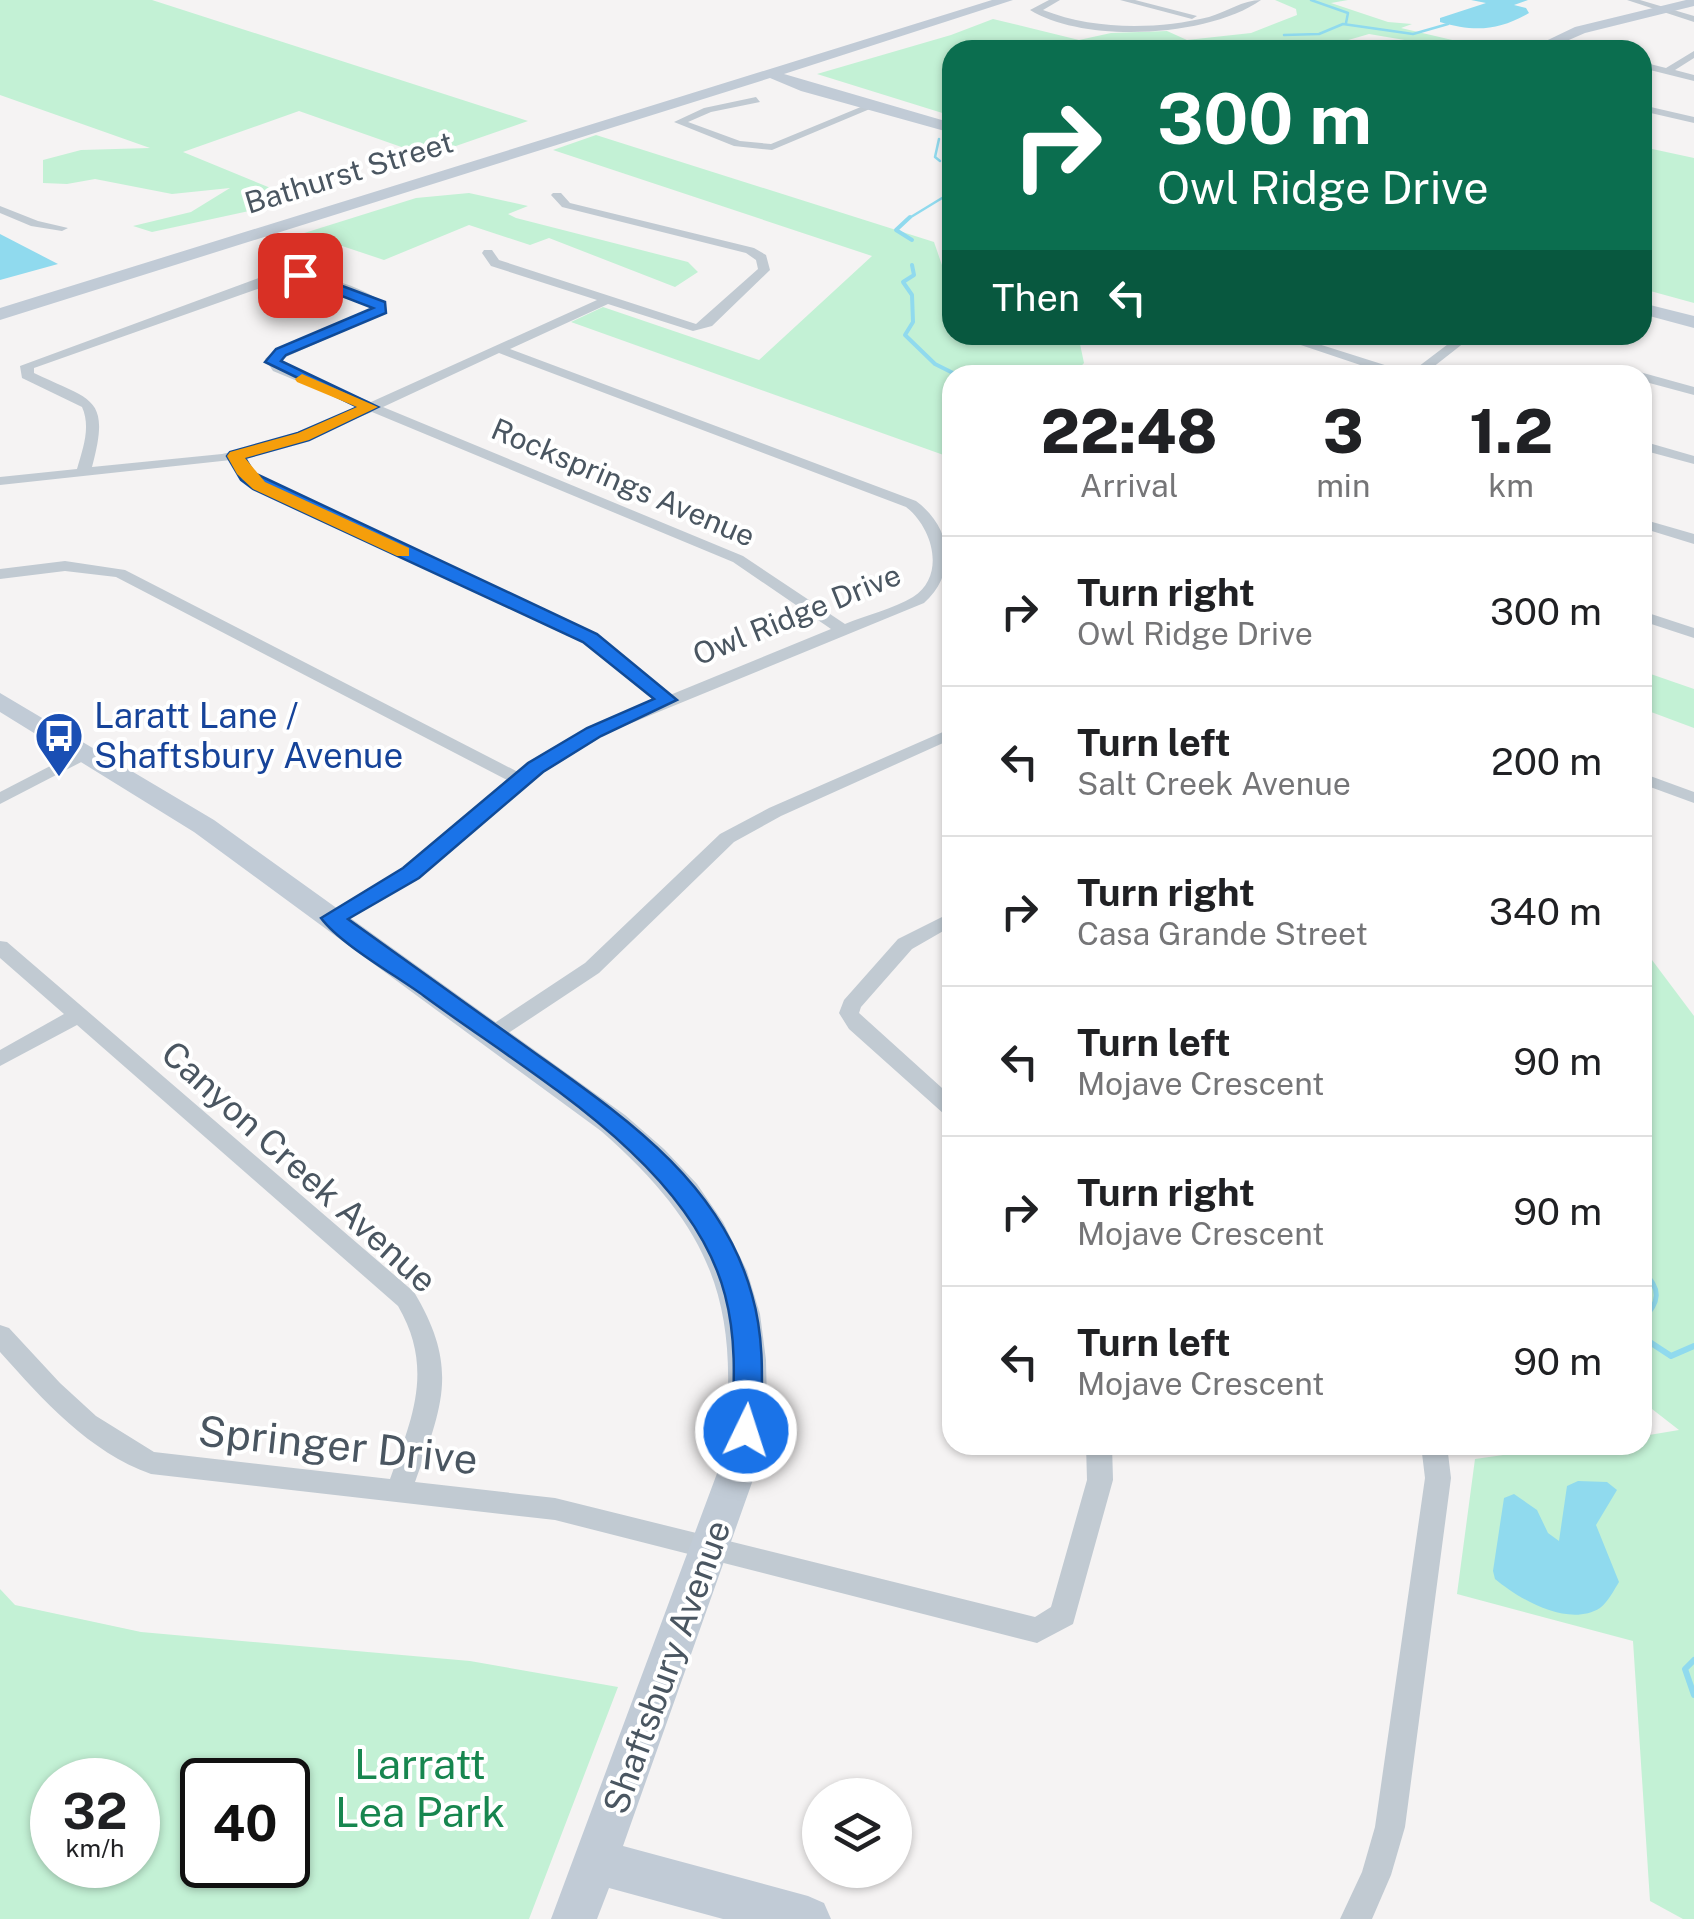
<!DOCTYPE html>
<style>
body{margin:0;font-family:"Public Sans",sans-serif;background:#f6f6f6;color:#202124;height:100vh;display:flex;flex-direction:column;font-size:38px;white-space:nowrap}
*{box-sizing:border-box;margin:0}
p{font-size:32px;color:#757577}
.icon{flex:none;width:55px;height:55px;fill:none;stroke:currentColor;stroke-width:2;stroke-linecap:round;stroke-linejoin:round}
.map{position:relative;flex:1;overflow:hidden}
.side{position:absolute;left:942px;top:365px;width:710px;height:1090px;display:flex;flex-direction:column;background:#fff;border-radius:30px;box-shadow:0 2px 8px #0004}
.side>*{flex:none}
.banner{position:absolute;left:942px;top:40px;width:710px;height:305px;border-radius:30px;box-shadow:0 2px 8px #0004;background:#0b6e4f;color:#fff;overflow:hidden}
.buttons{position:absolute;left:802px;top:1778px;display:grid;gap:20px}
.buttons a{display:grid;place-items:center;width:110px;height:110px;border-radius:50%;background:#fff;box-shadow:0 2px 8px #0004;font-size:50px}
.speed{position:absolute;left:30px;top:1758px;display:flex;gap:20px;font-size:50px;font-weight:700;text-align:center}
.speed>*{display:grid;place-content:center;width:130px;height:130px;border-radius:50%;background:#fff;box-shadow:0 2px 8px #0004;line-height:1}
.speed small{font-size:25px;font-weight:400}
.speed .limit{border:5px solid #111;border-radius:15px;background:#fff;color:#111}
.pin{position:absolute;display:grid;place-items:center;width:85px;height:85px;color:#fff;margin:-42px;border-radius:20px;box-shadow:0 5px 15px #0006}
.me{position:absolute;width:110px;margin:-55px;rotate:4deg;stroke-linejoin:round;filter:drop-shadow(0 0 8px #0008)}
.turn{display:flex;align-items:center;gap:35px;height:210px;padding:0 50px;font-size:45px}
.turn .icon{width:130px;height:130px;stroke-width:2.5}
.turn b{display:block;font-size:70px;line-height:85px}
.then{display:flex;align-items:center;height:95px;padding:0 50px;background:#0003;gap:20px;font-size:38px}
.eta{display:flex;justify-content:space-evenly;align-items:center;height:170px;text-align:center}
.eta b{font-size:60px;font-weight:800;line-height:70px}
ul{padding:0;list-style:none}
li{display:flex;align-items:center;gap:30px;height:150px;padding:0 50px;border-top:2px solid #e0e0e0}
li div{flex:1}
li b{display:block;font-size:38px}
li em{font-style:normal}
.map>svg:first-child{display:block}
.green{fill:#c3f1d5;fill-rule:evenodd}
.water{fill:#90daee}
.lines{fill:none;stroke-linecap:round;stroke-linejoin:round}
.stream-far3{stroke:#90daee;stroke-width:2.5}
.stream-far2{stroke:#90daee;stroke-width:4}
.stream-far1{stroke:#90daee;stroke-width:5}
.stream{stroke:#90daee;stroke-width:6}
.street{fill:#c1cad2;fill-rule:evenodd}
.secondary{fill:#c1cbd6;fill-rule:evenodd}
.route{fill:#1a73e8;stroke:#114b97;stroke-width:2.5}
.slow{fill:#f59e0b}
.labels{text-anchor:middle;stroke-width:8;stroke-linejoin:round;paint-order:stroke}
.far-street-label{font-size:30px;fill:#4a5661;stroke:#fff}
.transit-label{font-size:35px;fill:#164399;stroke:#fff;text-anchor:start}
.street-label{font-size:35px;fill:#4a5661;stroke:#fff}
.near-street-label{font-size:42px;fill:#4a5661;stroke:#fff}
.near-park-label{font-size:42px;fill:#17864f;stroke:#fff}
</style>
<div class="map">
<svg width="1694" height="1919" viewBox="0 0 1694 1919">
<rect width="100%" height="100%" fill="#f5f3f3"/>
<g class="green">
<path d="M0,0H152L528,121L427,156L299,111L183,152L300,200L152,232L133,226L191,212L230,188L172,194L95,179L67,184L43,183V160L81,150L150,148L0,95Z"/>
<path d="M1275,0H1348L1331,3L1388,22L1412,24L1401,28L1495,50H1464L1369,34L1314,50H952V116L817,74L951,35L993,19L1079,40L1111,33L1167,31L1187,40L1251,33L1297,15L1296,9Z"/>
<path d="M596,135L934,242L944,271L952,274V335H1097L1080,344L1084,363L1073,375H952V458L571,322L603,307L759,360L872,256L553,150Z"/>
<path d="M1643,147L1694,158V303L1643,289Z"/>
<path d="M469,193L528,206L508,214L516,218L688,262L698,272L675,287L549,238L530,245L469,225L384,260L318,238L282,240L416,198Z"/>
<path d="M1642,671L1694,689V728L1643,709Z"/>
<path d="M1643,948L1694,1016V1919H1683L1650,1901L1633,1641L1457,1594L1475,1459L1574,1445H1642L1643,1436L1679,1430L1643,1402Z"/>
<path d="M0,1589L15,1605L141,1632L470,1661L618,1687L529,1919H0ZM52,1780H138V1865H52ZM202,1780H288V1865H202Z"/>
</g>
<g class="water">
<path d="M1471,0H1528L1514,5L1526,8L1529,13C1498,31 1474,32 1440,22V18L1486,3Z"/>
<path d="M0,234L58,264L0,280Z"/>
<path d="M1578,1481L1607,1482L1617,1490L1596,1525L1619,1582C1614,1590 1608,1602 1600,1608C1568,1628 1519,1599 1495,1579L1493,1571L1504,1498L1514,1494L1537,1510L1548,1533L1559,1541L1567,1486Z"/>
</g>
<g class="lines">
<g class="stream-far3">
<path d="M1311,0L1348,13L1346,23"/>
<path d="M1284,35L1319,34L1343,24L1413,34L1448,24"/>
<path d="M1289,44L1302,46L1298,50"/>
<path d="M1085,50H1111"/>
<path d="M1135,50H1143"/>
<path d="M939,139L935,157L940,161"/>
<path d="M946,166L952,171"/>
<path d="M906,220L947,195L952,180"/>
</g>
<g class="stream-far2">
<path d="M910,217L896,230L912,240"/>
<path d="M912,265L914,275L903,282L912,295L913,322L905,335L935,364L957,375"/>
</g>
<path class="stream-far1" d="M1642,1271C1662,1288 1660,1303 1642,1320"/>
<g class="stream">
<path d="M1642,1337L1671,1356L1694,1346"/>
<path d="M1694,1660L1685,1669L1694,1695"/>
</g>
<g class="street">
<path d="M1049,0H1060L1043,10C1094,30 1156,30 1209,17C1226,12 1243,0 1261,0C1209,37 1085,44 1030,10Z"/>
<path d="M1120,0H1135L1197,16L1192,19Z"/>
<path d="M1627,0H1640L1694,16V22Z"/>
<path d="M1545,42L1574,48L1576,50L1542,47Z"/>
<path d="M1694,51V58L1675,70L1694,75V81L1642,68V62L1666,68Z"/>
<path d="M756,97L760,102L711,112L688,122L740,141L771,144L868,104L877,106L772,150L734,146L674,122L704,108Z"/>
<path d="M1642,105L1694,117V123L1642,111Z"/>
<path d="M553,193H561L570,203L754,248L766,255L770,270L712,326L693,331L608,304L510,349L916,501C952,528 958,572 924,603L600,736L525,783L418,877L339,923H325L322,919L325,915L404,869L507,780L116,577L65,571L0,579V569L65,561L125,570L518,772L588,728L656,701L584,641L254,488L242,479L231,460L0,485V477L77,469C83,448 91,427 82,407L22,378L20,366L264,276C303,269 351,280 384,303L385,313L279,360L283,365L371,402L597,300L491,266L482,253L484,250H492L499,260L696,324L758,269L756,260L746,253L562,207L551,195ZM283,280L320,285L373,305L374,308L276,349L265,359L273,371L360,407L274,442L222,454L92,467C111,396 92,401 34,373V368ZM499,353L906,507C932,527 947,575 913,597C893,609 866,615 845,624L743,556L383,407ZM372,412L733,562L831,629L670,695L596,635L264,482L253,473L244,457L283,448Z"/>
<path d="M0,206L38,221L68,228L62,231L31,226L0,213Z"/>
<path d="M1271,335H1290L1410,373L1460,335H1474L1423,375H1390Z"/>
<path d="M1618,366L1694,387V395L1642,381V375H1598Z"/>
<path d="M1642,441L1694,456V464L1642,450Z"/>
<path d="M1642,519L1694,534V544L1642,528Z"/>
<path d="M1642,611L1694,628V638L1642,621Z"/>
<path d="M952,728V739L781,816L734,842L599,973L498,1040H484L481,1035L484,1030L585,963L720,834L769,808Z"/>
<path d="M85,748L94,753L91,757L0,804V792Z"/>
<path d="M1642,773L1694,792V803L1642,784Z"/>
<path d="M952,912V926L912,949L861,1007L859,1013L952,1097V1117L944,1114L849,1029L839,1013L844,1000L898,939Z"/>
<path d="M0,941L7,942L414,1292C459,1367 443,1405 415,1482L555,1498L1035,1617L1051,1607L1087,1480L1086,1445H1112L1113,1480L1073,1624L1037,1643L555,1520L151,1474C89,1452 43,1400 0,1352V1325L9,1328L60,1383L96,1416L154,1452L390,1479C413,1417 434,1368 398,1306L77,1025L0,1066V1050L64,1014L0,958Z"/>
<path d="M1421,1445H1447L1451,1478L1405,1827L1391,1875L1372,1919H1340L1362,1872L1375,1827L1425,1478Z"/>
</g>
<g class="secondary">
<path d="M992,0H1013L784,74L952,123V133L801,91L770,78L0,320V308Z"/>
<path d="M1686,0H1694V6L1585,33L1546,50H1527L1575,27Z"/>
<path d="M1642,303L1694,316V328L1642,314Z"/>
<path d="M0,693L214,820L625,1115L664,1149L697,1184L723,1222L747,1271L760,1314L766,1360L767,1408L760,1460L623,1846L808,1896L824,1903L831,1919H723L609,1888L597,1919H551L722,1460C742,1309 716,1232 601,1131L194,832L0,712Z"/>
</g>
</g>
<path class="route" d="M295,272H305L385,302L386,313L286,355L281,361L378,407L309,440L245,458L254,473L597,634L677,700L601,736L543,772L419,878L348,919C406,960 463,1002 521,1043C615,1111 720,1177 752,1295C765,1340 762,1384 761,1431L757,1439L746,1443L736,1439L732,1431C734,1385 737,1340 725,1295C691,1163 528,1073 424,996C397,976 340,944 321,918L403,868L528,763L587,728L654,699L583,642L253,489L241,480L227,456L230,452L298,433L358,407L265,362L276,349L373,308L295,278Z"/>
<path class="slow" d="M302,374L378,407L309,440L245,458L265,482L409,548V556H397L253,489L237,474L227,456L230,452L298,433L357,407L297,382L295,379Z"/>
<defs>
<g id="bus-pin" transform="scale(2.5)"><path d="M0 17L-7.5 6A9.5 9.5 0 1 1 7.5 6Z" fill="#1a4fb4" stroke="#fff"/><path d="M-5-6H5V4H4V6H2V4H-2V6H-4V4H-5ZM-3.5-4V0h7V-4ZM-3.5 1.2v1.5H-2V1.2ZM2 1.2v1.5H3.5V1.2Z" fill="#fff"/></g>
</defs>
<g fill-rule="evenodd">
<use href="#bus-pin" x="59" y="736"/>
</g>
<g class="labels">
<g class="far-street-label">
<text transform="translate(349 173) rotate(-17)" y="10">Bathurst Street</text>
<text transform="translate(623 483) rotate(23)" y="10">Rocksprings Avenue</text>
<text transform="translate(797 615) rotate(-22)" y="10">Owl Ridge Drive</text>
</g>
<g class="transit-label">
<text x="94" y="728">Laratt Lane /<tspan x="94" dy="40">Shaftsbury Avenue</tspan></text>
</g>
<g class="street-label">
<text transform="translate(299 1167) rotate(42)" y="12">Canyon Creek Avenue</text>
<text transform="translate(667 1667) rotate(-70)" y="12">Shaftsbury Avenue</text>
</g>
<g class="near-street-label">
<text transform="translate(338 1445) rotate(6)" y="15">Springer Drive</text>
</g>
<g class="near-park-label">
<text x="420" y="1779">Larratt<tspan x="420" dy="48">Lea Park</tspan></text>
</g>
</g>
</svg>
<div class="buttons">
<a><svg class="icon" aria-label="layers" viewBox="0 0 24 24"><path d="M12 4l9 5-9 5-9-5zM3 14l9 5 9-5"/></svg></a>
</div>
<div class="speed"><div>32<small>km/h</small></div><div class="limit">40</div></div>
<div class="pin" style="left:300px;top:275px;background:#d93025"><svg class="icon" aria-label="arrive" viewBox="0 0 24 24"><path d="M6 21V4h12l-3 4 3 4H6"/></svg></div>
<svg class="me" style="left:746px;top:1431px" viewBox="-20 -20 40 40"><circle r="17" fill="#1a73e8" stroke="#fff" stroke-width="3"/><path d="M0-11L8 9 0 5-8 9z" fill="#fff"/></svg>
<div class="banner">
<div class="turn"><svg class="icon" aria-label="right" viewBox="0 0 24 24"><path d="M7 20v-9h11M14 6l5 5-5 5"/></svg><div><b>300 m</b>Owl Ridge Drive</div></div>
<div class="then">Then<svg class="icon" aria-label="left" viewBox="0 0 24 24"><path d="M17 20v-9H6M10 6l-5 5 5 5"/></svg></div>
</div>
<section class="side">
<div class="eta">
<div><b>22:48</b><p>Arrival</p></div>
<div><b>3</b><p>min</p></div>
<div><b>1.2</b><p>km</p></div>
</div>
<ul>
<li><svg class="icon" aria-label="right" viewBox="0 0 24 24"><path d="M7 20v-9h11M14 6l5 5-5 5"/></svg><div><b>Turn right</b><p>Owl Ridge Drive</p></div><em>300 m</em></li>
<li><svg class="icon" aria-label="left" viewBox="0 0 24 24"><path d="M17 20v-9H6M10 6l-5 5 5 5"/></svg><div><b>Turn left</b><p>Salt Creek Avenue</p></div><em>200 m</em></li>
<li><svg class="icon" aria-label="right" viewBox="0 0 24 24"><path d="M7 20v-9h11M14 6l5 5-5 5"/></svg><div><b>Turn right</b><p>Casa Grande Street</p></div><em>340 m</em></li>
<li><svg class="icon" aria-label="left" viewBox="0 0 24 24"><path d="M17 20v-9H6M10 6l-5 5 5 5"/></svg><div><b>Turn left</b><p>Mojave Crescent</p></div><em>90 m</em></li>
<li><svg class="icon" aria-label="right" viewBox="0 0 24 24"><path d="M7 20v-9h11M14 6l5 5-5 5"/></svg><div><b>Turn right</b><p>Mojave Crescent</p></div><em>90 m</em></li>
<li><svg class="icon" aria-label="left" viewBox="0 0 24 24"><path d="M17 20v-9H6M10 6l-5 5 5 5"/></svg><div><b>Turn left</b><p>Mojave Crescent</p></div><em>90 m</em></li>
</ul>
</section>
</div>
